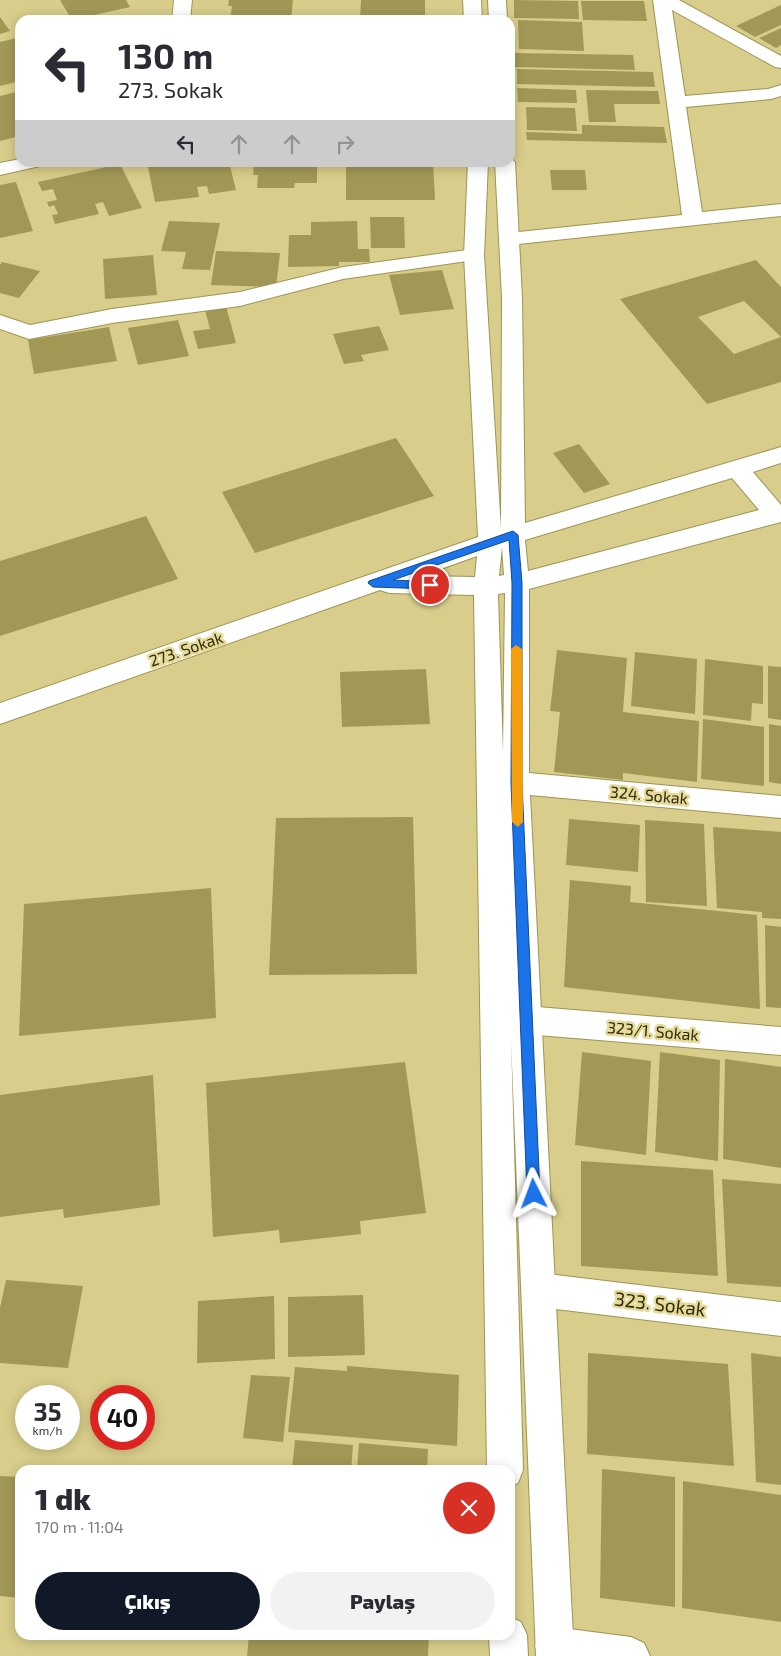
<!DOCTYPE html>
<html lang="tr">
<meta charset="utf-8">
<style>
body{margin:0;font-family:"Exo 2",sans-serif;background:#f2f2f3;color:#2b2b33;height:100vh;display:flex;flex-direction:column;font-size:19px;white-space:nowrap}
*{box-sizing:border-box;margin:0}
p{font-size:16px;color:#7c7c81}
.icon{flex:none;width:28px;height:28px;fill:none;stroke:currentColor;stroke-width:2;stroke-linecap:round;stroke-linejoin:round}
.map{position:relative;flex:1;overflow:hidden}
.side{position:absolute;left:15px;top:1465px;width:500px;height:175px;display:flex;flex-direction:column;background:#fff;border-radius:15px;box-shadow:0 2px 12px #0003}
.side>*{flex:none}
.guide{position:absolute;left:15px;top:15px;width:500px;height:152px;border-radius:15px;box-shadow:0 2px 12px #0003;background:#fff;color:#2b2b33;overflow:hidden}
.speed{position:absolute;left:15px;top:1385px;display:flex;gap:10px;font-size:25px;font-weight:700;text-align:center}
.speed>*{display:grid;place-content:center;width:65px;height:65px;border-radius:50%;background:#fff;box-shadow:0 2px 12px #0003;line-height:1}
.speed small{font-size:12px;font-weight:400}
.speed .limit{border:8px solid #d22;background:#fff;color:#111}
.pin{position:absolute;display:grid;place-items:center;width:42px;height:42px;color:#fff;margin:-21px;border:2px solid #fff;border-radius:50%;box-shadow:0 1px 5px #0007}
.me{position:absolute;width:55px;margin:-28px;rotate:357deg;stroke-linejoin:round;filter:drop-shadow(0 0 4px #0008)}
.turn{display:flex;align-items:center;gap:18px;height:105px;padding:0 20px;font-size:22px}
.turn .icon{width:65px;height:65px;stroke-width:2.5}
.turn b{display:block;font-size:35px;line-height:42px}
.lanes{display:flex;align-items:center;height:48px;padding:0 20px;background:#0003;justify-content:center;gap:25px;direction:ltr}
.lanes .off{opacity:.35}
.round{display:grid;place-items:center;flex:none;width:52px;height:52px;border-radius:26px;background:#f2f2f3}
.summary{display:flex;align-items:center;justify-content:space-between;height:85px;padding:0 20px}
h1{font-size:30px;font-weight:800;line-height:38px}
.primary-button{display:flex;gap:10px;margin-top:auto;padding:10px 20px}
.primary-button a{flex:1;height:58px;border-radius:30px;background:#111827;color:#fff;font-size:20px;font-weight:800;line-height:58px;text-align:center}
.primary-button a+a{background:#f2f2f3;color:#2b2b33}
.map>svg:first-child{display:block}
.building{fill:#a29856;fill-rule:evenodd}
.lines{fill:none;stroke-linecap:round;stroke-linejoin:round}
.minor-casing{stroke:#9f9453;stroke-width:2}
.tertiary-casing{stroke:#9f9453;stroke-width:2}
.minor{fill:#fff;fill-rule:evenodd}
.tertiary{fill:#fff;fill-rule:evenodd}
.route{fill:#1a73e8;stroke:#114b97}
.slow{fill:#f59e0b}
.labels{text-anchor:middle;stroke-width:5;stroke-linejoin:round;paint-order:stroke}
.street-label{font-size:16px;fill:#2f2b0f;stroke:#e5da97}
.near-street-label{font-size:19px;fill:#2f2b0f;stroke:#e5da97}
</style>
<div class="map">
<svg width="781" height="1656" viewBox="0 0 781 1656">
<rect width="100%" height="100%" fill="#d8cd8a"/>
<g class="building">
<path d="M60,0H126L130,7L72,20Z"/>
<path d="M229,0H293L291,20H230L232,6H228Z"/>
<path d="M361,0H425V20H360Z"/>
<path d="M514,0L578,1L579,19L514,18Z"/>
<path d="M581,1H644L647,21L583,20Z"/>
<path d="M781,5V25L755,37L736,26Z"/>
<path d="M0,17L10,31L0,34Z"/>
<path d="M518,20L582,22L584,51L519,49Z"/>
<path d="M781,28V45L776,48L759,38Z"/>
<path d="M17,38L20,42V81L0,86V42Z"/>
<path d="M515,53L633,55L635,70L515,67Z"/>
<path d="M517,69L653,72L655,87L517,84Z"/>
<path d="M517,88L576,90L577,103L518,102Z"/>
<path d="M586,90L658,91L660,104H614L616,122H589Z"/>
<path d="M20,91V136L0,141V96Z"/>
<path d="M526,107L575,108L577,131L527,130Z"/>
<path d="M582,125L664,127L667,143L527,140L526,132L582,134Z"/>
<path d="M147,162H229L236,190L209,194L207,186L197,187L199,197L155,202Z"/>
<path d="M254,162H317V183H295L294,188H257L258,175H253Z"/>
<path d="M346,162H433L435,200H346Z"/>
<path d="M120,164L142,208L109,216L103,202L95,204L99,214L55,224L52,215L58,214L54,205L49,207L47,202L57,200L53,189L42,191L38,182Z"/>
<path d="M550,170H585L587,190H552Z"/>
<path d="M16,182L33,231L0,238V185Z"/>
<path d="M370,217H404L405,248H371Z"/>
<path d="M169,221L220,223L210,270L182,269L186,252L161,251Z"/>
<path d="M357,221L358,249H369L370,262H339V266L288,267L289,235H311V222Z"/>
<path d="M216,251L280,253L276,287L211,285Z"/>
<path d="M153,255L157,295L105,299L103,259Z"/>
<path d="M756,260L781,287V382L707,404L620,299ZM744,301L781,337L734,354L698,317Z"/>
<path d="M2,262L40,271L19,298L0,293V265Z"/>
<path d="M442,270L454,309L400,315L389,275Z"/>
<path d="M226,306L236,343L198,349L193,331L210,329L205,310Z"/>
<path d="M178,320L189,356L138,365L128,328Z"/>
<path d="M379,326L389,350L361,355L364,361L344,364L333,334Z"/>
<path d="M109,327L117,361L34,374L28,340Z"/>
<path d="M396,438L434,496L255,553L222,492Z"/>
<path d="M579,444L610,484L584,493L553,453Z"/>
<path d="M146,516L178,579L0,636V561Z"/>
<path d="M557,650L627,658L623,712L699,721L697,782L623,773V780L554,772L560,712L550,711Z"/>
<path d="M635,652L697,659L695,714L631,706Z"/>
<path d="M705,659L763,666V704L752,703L751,721L703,715Z"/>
<path d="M768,666L781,667V720L768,718Z"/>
<path d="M426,669L430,724L342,727L340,672Z"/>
<path d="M703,719L764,727V786L701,779Z"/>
<path d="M769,724L781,726V784L769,782Z"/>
<path d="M413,817L417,974L269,975L276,818Z"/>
<path d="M569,819L640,825L638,872L566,865Z"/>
<path d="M645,820L704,824L707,906L646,902Z"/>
<path d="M713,827L781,832V919L762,918V912L717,908Z"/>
<path d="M570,880L631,886L630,902L757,915L760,1009L564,987Z"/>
<path d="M211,888L216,1018L19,1036L24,904Z"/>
<path d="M765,925L781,927V1008L766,1007Z"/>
<path d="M582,1052L651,1061L646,1155L575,1145Z"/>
<path d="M660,1052L720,1060L718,1161L655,1152Z"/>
<path d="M725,1059L781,1067V1168L723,1159Z"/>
<path d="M405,1062L426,1213L360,1221L361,1234L280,1243L279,1230L213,1237L206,1083Z"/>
<path d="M153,1075L160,1205L64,1218L63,1209L0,1217V1095Z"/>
<path d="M581,1161L713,1170L718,1276L581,1266Z"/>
<path d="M722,1179L781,1184V1287L727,1283Z"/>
<path d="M6,1280L83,1286L68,1368L0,1363V1308Z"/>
<path d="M363,1295L365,1355L288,1357V1297Z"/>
<path d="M274,1296L275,1359L197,1363L198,1301Z"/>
<path d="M588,1353L728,1364L734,1466L587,1454Z"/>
<path d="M751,1353L781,1357V1485L756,1482Z"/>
<path d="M347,1366L459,1375L457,1446L288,1432L295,1367L347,1371Z"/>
<path d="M251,1375L290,1377L283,1442L243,1438Z"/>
<path d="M295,1440L353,1445L351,1470H292Z"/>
<path d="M359,1443L428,1449L427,1470H357Z"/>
<path d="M602,1469L675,1477V1607L600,1598Z"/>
<path d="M0,1476L20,1477V1598L0,1596Z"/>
<path d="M683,1481L781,1495V1622L682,1608Z"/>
<path d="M249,1635H429L428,1656H247Z"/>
</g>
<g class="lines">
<g class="minor-casing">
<g id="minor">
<path d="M174,0H192L190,20H172Z"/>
<path d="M653,0H679L781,56V68L775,67L672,10L685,96L768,89L781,85V96L771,99L686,107L702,212L781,204V216L509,245L502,243L499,239L502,235L509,233L682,215Z"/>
<path d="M474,249L481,251L484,255L481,259L343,279L240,306L112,323L29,339L0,329V315L30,325L112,309L240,292L343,267Z"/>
<path d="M525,1006L781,1027V1055L525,1034L514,1030L510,1020L514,1010Z"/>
<path d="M539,1273L781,1302V1336L539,1307L527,1302L522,1290L527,1278Z"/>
<path d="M554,1627L631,1637L644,1643L650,1656H539L535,1646L541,1633Z"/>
</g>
</g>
<g class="tertiary-casing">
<g id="tertiary">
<path d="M463,0H481L482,20H464Z"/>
<path d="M488,0H506L507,20H489Z"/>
<path d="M510,158L515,162L522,298L525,523L781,447V463L753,472L781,505V522L529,589V773L781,796V818L530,795L574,1656H536L511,1039L523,1470L518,1483L510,1486V1470H487L474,595L389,593L380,590L0,724V703L478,537L464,255L468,162H488L484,255L501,529L502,298L495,162H510ZM732,478L759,510L528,571L525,540ZM502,547L504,575L499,576ZM477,556L475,577L421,576ZM505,593L503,753L498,594Z"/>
<path d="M20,159V162H42L40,166L0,175V163Z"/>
<path d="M510,1617L521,1622L527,1635L528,1656H490L489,1635H510Z"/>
</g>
</g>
<use href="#minor" class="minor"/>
<use href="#tertiary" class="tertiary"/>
</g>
<path class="route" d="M513,531L518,535L522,583V783L540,1194L538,1198L534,1200L529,1198L527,1194L511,783L512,583L509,540L393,580L433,582V588L430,589L373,587L368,583L369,581Z"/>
<path class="slow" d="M516,645L522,649L523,822L518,827L512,822L511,649Z"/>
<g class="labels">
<g class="street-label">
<text transform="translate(186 649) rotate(-19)" y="6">273. Sokak</text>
<text transform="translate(649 795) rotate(5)" y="6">324. Sokak</text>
<text transform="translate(653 1031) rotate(5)" y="6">323/1. Sokak</text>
</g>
<g class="near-street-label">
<text transform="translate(660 1304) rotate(7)" y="7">323. Sokak</text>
</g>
</g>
</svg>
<div class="speed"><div>35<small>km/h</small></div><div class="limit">40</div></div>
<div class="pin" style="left:430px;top:585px;background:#d93025"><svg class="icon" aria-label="arrive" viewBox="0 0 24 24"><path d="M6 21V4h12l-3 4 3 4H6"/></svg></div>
<svg class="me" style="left:534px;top:1194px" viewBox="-20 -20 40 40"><path d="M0-17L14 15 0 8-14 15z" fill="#1a73e8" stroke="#fff" stroke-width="4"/></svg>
<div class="guide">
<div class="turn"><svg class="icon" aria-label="left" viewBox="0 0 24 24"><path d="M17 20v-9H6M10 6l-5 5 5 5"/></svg><div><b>130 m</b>273. Sokak</div></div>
<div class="lanes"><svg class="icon" aria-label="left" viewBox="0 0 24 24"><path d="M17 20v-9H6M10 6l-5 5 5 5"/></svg><svg class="icon off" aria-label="ahead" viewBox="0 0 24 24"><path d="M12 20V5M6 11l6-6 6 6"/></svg><svg class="icon off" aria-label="ahead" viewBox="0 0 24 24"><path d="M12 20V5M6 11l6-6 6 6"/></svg><svg class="icon off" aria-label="right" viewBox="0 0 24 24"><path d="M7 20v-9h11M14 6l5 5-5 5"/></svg></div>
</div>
<section class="side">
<div class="summary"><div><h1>1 dk</h1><p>170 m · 11:04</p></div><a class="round" style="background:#d93025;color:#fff"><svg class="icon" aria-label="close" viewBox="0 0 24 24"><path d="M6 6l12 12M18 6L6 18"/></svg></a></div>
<div class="primary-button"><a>Çıkış</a><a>Paylaş</a></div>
</section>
</div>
